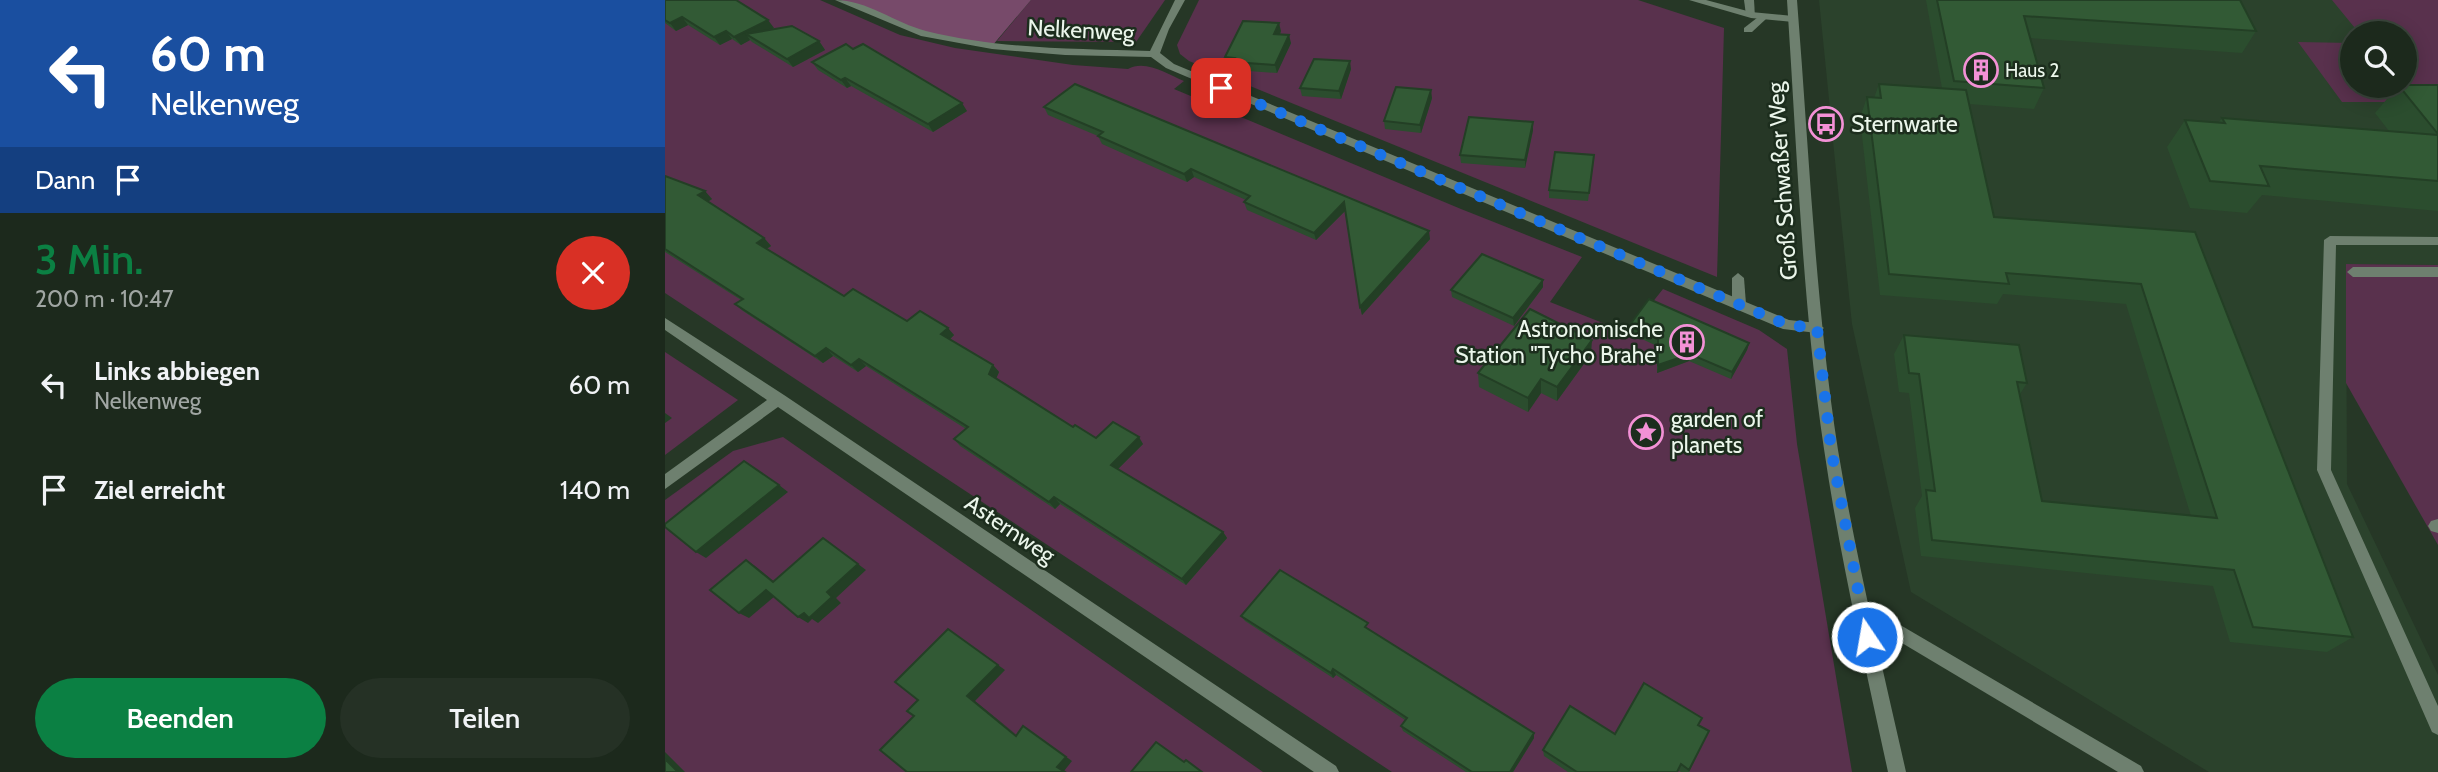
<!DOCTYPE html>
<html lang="de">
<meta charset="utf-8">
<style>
body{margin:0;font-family:Cabin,sans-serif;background:#253125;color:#f1f3f6;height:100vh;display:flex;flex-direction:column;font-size:26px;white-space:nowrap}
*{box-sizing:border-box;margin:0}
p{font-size:23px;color:#a0a6a3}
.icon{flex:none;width:38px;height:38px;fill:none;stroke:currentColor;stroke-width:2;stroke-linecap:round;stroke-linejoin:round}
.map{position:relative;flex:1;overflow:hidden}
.details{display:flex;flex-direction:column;background:#1c291c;width:665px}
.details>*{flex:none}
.hud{background:#1a4fa0;color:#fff;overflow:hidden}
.fabs{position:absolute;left:1675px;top:21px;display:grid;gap:14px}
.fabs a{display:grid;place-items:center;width:77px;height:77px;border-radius:50%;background:#1c291c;box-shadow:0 4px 18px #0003,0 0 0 2px #3a453b;font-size:35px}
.pin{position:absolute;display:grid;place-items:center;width:60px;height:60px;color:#fff;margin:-30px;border-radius:14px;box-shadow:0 4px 10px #0006}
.me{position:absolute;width:77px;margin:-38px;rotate:348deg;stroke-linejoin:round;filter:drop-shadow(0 0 5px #0008)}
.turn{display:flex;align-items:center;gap:24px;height:147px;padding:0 35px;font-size:32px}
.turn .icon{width:91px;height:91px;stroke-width:2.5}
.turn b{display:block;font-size:49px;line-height:60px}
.then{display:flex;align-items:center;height:66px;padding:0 35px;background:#0003;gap:14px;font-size:26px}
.round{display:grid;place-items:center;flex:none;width:74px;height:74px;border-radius:37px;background:#253125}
.headline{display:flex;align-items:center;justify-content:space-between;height:119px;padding:0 35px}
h1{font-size:42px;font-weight:600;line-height:52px;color:#0b8043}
.primary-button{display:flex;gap:14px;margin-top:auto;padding:14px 35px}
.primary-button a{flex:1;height:80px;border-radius:42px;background:#0b8043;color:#fff;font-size:28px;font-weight:600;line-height:80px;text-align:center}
.primary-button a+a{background:#253125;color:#f1f3f6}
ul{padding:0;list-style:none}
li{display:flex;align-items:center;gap:21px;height:105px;padding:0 35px}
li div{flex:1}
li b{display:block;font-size:26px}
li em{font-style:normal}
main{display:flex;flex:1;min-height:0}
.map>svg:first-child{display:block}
.built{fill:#2b422c;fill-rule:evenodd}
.green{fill:#59314d}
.forest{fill:#774a6a}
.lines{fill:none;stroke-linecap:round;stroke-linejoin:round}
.service{fill:#6e806f;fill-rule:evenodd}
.minor{fill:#6e806f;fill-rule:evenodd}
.tertiary{fill:#6e806f;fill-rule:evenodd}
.wall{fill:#2b4d2e}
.shaded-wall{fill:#233f25}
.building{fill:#325a35;stroke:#233f25;stroke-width:2}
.route{stroke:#1a73e8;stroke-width:12;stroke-dasharray:0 21.6}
.labels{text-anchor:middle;stroke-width:5;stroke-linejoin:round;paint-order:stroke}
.far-poi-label{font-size:19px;fill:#ebf6eb;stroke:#1c2d1d;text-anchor:start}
.street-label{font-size:23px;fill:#ebf6eb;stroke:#1c2d1d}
.poi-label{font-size:23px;fill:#ebf6eb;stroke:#1c2d1d;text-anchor:start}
</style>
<main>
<section class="details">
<div class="hud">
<div class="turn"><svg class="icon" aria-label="left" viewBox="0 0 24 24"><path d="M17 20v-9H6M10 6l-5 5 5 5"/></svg><div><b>60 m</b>Nelkenweg</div></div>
<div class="then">Dann<svg class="icon" aria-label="arrive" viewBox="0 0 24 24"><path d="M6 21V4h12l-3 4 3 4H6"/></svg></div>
</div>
<div class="headline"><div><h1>3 Min.</h1><p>200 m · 10:47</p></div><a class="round" style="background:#d93025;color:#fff"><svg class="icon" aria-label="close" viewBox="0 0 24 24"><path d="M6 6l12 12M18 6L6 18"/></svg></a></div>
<ul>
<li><svg class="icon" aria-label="left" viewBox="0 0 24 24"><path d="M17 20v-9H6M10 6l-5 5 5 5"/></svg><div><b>Links abbiegen</b><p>Nelkenweg</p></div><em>60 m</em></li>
<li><svg class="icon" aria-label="arrive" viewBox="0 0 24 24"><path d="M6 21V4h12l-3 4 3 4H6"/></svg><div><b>Ziel erreicht</b></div><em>140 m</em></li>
</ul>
<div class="primary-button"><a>Beenden</a><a>Teilen</a></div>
</section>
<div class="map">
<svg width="1773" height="772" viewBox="0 0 1773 772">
<rect width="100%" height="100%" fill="#263726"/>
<path class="built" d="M1154,0H1773V265L1681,264L1682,484L1773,675V772H1544L1246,592L1187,324L1166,122H1172L1171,110L1165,109ZM1687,33H1740V86H1687Z"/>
<g class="green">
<path d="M0,0H155L235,35L290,48L408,65L463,69C480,59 503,74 519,81L509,89L796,209L917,257L885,302L963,333L998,289L1094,330L1122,349L1132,444L1187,772H727L0,293Z"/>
<path d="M366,0H500L471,42L332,41Z"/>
<path d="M534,0H973L1059,28L1052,277L524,61L515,54L512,45Z"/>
<path d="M1667,0H1773V102H1677L1633,42L1687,43V86H1740V33H1694Z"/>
<path d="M1681,264L1773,265V545L1681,383Z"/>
<path d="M0,352L73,400L0,455Z"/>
<path d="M118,437L598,772H0V500L68,451Z"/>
</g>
<path class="forest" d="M175,0H366L327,46L256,33Z"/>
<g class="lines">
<g class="service">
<path d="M1079,0H1089L1090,17L1081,15Z"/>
<path d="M1097,14L1102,17L1101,19L1087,32H1079V28Z"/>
<path d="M1665,236L1773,237V245H1671L1666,470L1773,706V735L1767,732L1652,470L1659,240Z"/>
<path d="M1688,267H1773V277H1688L1682,272Z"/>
<path d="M1073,273L1079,278L1081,304L1074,309L1067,304V278Z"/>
<path d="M1773,519V533L1766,531L1763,526L1766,521Z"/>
<path d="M1196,602L1476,766L1479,772H1453L1190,615L1188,610L1190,605Z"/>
</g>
<g class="minor">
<path d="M170,0C202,0 230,23 261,31C334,49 410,49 485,51L510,0H520L504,29L495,53L509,64L1124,320L1152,323L1159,328L1152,333L1118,329L501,68L486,57L400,55L327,49L256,36Z"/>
<path d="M1024,0H1041L1086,12L1128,16L1133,19L1128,22L1086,18Z"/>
<path d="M0,318L119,395L671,766L674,772H649L113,407L0,489V474L102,400L0,330Z"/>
</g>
<path class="tertiary" d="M1122,0H1132C1144,150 1150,301 1173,450C1191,558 1217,665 1241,772H1223C1200,665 1175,558 1159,449C1137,301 1132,150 1122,0Z"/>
</g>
<g class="wall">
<path d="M0,0L109,28L105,30L154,41L160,50L128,67L87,42L85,40L76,45L67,39L55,45L23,25L11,31L0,23Z"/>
<path d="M1261,0H1575L1591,31L1577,53L1365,38L1379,88L1369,109L1304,104L1329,217L1530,232L1688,637L1662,652L1565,642L1548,586L1256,556L1250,508L1257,496L1244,393L1234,392L1229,354L1239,335L1362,383L1355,394L1377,501L1526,516L1461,304L1338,294L1332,304L1215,295L1195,118L1202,97L1209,98L1214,84L1277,88Z"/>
<path d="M616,31L615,35L626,43L612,73L570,70L569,66L563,65L560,57Z"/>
<path d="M188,49L302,111L268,132L186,86L182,88L153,70L147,62Z"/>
<path d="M686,69L676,99L637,96L635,88Z"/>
<path d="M1773,85V211L1597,195L1582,213L1525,208L1502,147L1520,120L1554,122L1557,118L1724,131L1710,113L1733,86Z"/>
<path d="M767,98L756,133L720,129L719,121Z"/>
<path d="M379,107L765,239L697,315L681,210L651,240L582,210L579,202L581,200L529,177L522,182L437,144L433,136L383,115Z"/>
<path d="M868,130L860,168L796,163L795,155Z"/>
<path d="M928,163L923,201L884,198V190Z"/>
<path d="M0,176L47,199L43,202L99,238L106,246L102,249L179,296L242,321L289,335L284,340L328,365L334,372L331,378L408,427L431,438L478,444L453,469L558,532L562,538L521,585L395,504L390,509L295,446L289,439L301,429L201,366L193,372L168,356L158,363L78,311L70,304L76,300L0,252Z"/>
<path d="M878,280V287L849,326L787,297L786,290Z"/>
<path d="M964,326L1084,343L1082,350L1066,379L1024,361L992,373V346L964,333Z"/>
<path d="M926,354L892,401L876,393L863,412L814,387L813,373Z"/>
<path d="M576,616L705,629L704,630L869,738L848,772H801L738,731L736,726L740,720L671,675L668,678L580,621Z"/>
<path d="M1034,725L1044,731L1024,772H1016L1013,770L1012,772H903L879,756L878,750L950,734Z"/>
</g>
<g class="shaded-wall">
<path d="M17,17L23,25L11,31L5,23Z"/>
<path d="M103,20L109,28L88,39L81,34L85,40L76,45L69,37Z"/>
<path d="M614,23L616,31L611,42L609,34Z"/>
<path d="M61,31L67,39L55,45L49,37Z"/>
<path d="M624,35L626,43L612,73L610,65Z"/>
<path d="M154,41L160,50L128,67L122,59Z"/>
<path d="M685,61L686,69L676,99L674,91Z"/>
<path d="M180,78L186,86L182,88L176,80Z"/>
<path d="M766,90L767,98L756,133L755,125Z"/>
<path d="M297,103L302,111L268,132L263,124Z"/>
<path d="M868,122V130L860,168V160Z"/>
<path d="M526,169L529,177L522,182L519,174Z"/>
<path d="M40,191L47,199L40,203L33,195Z"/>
<path d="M679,202L681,210L651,240L649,233Z"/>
<path d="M764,231L765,239L697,315L695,307Z"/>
<path d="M99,238L106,246L99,250L92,243Z"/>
<path d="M878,280V287L849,326L848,318Z"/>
<path d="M283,328L289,335L282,342L276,334Z"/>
<path d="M927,340L926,354L892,401V387Z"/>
<path d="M1084,343L1082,350L1066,379L1067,372Z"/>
<path d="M161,348L168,356L158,363L150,356Z"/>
<path d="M1025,354L1024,361L992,373L993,365Z"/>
<path d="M194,359L201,366L193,372L186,365Z"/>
<path d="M328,365L334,372L330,381L324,374Z"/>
<path d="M876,379V393L863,412V398Z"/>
<path d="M0,413L7,418L0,423Z"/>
<path d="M474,437L478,444L451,471L446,465Z"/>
<path d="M114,485L123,492L41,558L31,552Z"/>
<path d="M389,497L395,504L390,509L384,502Z"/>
<path d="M558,532L562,538L521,585L517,579Z"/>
<path d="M81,560L90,566L117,588L108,582Z"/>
<path d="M193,564L201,570L171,598L176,603L153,623L147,619L143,623L133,617Z"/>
<path d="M101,590L110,596L84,618L74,613Z"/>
<path d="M333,665L340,670L310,701L358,740L302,696Z"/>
<path d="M668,669L671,675L668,678L666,673Z"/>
<path d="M358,726L407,761L399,771L392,767Z"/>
<path d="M869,733V738L848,772H845Z"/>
<path d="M0,752L20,772H11L0,759Z"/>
</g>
<g class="building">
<path d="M0,0H71L103,20L69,37L61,31L49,37L17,17L5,23L0,20Z"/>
<path d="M1272,0H1575L1591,31L1359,16L1379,88L1289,81Z"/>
<path d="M578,21L614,23L609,34L624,35L610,65L568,62L570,58L560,57Z"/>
<path d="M127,26L154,41L122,59L81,34Z"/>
<path d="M181,44L188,49L198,44L297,103L263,124L180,78L176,80L147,62Z"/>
<path d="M649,59L685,61L674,91L635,88Z"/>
<path d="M410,84L764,231L695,307L679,202L649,233L579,202L585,196L526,169L519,174L433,136L438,132L379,107Z"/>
<path d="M1214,84L1301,90L1329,217L1530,232L1688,637L1588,627L1569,570L1267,540L1261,490L1270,491L1254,374L1244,373L1239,335L1354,345L1362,383L1352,382L1377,501L1552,518L1476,284L1341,273L1344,284L1224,274L1202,97L1216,98Z"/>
<path d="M1740,85H1773V134L1734,86Z"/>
<path d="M731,87L766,90L755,125L719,121Z"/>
<path d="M804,117L868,122L860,160L795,155Z"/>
<path d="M1557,118L1773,135V181L1595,166L1604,186L1545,181L1520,120L1560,123Z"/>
<path d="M890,152L929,155L924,193L884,190Z"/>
<path d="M0,176L40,191L33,195L99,238L92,243L179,296L188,289L242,321L255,311L283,328L276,334L328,365L324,374L408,427L410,425L431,438L448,422L474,437L446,465L558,532L517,579L389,497L384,502L289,439L303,427L194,359L186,365L161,348L150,356L70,304L78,299L0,249Z"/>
<path d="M817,254L878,280L848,318L786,290Z"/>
<path d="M984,299L1084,343L1067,372L1025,354L993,365V339L964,326Z"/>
<path d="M865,309L927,340L892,387L876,379L863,398L813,373Z"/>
<path d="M79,461L114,485L31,552L0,527V524Z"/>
<path d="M158,538L193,564L162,592L167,597L144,618L139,613L133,617L101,590L74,613L45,590L81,560L108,582Z"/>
<path d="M615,570L703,623L700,627L869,733L845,772H807L736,726L742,718L668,669L666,673L576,616Z"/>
<path d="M283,629L333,665L302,696L351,736L358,726L401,757L392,767L400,772H242L215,750L249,716L242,711L253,700L230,682Z"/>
<path d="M979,683L1037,718L1033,725L1044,731L1024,770L1016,764L1012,772H912L878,750L905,706L950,734Z"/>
<path d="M491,742L519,762L521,760L537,772H466Z"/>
<path d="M0,759L12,771L11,772H0Z"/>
</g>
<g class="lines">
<path class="route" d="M556,88L1123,325L1152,328L1166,449L1202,637"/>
</g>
<defs>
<g id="building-ring" transform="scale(1.75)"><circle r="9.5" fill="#1c2d1d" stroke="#f391d6" stroke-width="1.5"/><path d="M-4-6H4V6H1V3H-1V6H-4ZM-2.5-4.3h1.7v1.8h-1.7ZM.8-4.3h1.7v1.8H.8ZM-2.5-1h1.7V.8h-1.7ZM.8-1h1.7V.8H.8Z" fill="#f391d6"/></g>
<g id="bus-ring" transform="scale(1.75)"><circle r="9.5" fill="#1c2d1d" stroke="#f391d6" stroke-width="1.5"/><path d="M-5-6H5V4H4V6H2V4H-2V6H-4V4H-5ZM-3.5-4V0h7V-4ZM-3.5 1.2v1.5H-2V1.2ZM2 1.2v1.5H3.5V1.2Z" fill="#f391d6"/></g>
<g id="sight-ring" transform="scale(1.75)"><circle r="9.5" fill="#1c2d1d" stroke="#f391d6" stroke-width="1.5"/><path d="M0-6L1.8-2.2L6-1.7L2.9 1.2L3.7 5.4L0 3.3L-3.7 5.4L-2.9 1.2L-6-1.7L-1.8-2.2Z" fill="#f391d6"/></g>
</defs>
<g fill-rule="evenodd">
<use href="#building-ring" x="1316" y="70"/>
<use href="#bus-ring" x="1161" y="124"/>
<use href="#building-ring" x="1022" y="342"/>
<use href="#sight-ring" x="981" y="432"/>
</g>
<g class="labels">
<g class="far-poi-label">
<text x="1340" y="77">Haus 2</text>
</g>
<g class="street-label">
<text transform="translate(416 30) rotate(3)" y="8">Nelkenweg</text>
<text transform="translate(1117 181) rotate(-94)" y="8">Groß Schwaßer Weg</text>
<text transform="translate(345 529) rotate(34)" y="8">Asternweg</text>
</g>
<g class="poi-label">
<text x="1186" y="132">Sternwarte</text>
<text x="998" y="337" text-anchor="end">Astronomische<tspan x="998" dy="26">Station "Tycho Brahe"</tspan></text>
<text x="1006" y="427">garden of<tspan x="1006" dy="26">planets</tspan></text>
</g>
</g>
</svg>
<div class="fabs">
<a><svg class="icon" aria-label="search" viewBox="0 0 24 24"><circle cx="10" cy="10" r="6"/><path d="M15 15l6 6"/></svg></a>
</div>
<div class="pin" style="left:556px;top:88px;background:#d93025"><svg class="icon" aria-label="arrive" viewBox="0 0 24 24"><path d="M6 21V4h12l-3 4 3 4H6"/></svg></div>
<svg class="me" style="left:1202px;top:637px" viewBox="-20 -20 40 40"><circle r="17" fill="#1a73e8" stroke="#fff" stroke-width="3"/><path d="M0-11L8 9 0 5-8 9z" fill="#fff"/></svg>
</div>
</main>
